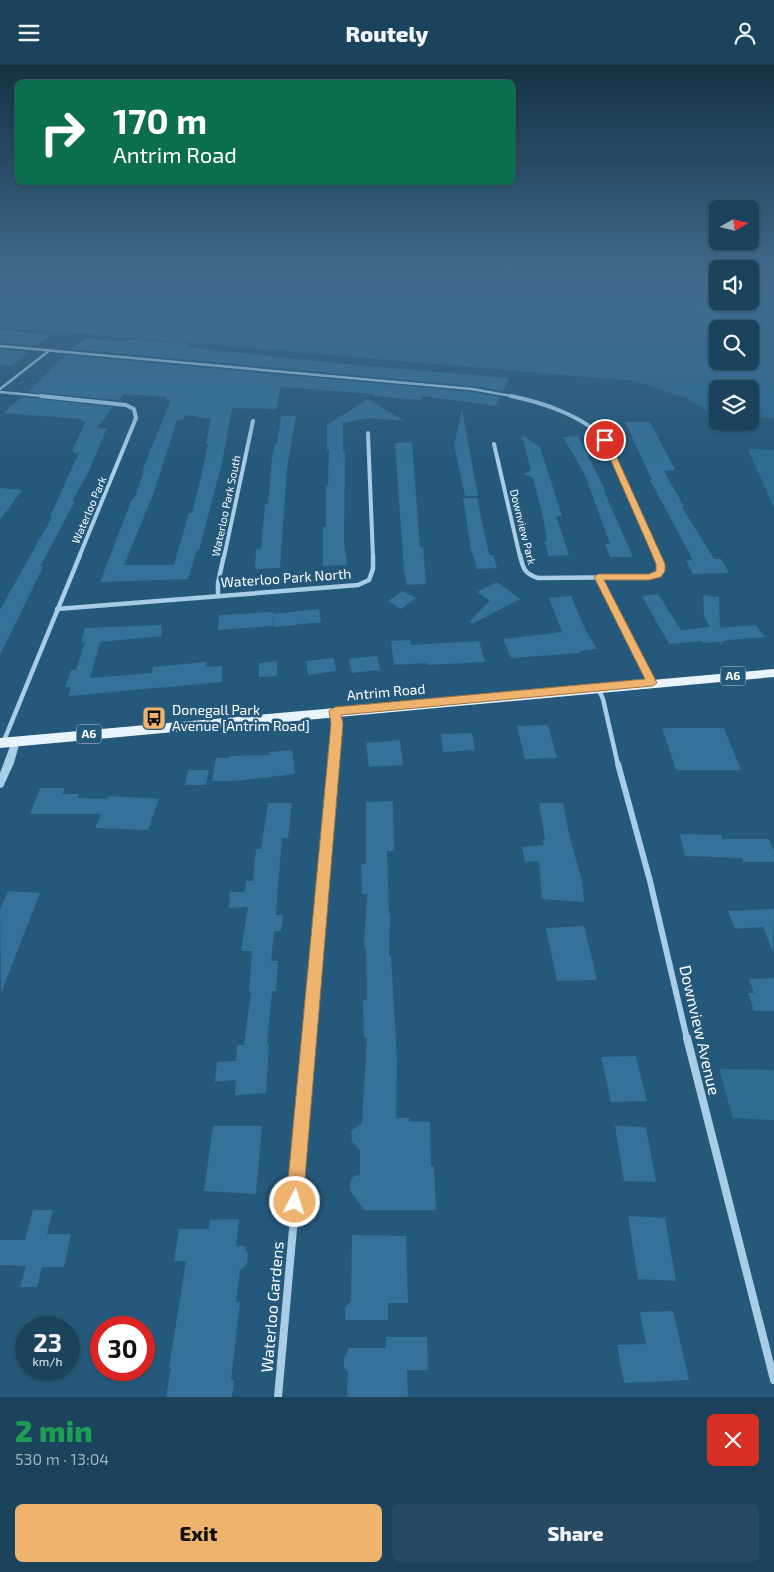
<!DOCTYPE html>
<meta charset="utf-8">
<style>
body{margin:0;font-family:"Exo 2",sans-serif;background:#254a62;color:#f1f3f6;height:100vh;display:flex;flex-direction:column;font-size:19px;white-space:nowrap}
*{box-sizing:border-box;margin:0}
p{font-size:16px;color:#a0b0bb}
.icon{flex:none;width:28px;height:28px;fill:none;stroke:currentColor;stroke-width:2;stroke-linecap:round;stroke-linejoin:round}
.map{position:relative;height:1332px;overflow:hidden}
.sheet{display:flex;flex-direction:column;background:#1c435c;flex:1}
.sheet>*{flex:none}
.hud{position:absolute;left:15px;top:15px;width:500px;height:105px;border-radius:8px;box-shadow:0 1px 4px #0004,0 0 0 1px #3a5c72;background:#0b6e4f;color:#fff;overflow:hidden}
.needle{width:32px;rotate:82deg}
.buttons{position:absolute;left:709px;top:135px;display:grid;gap:10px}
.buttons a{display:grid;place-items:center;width:50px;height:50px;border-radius:8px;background:#1c435c;box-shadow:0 1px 4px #0004,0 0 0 1px #3a5c72;font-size:25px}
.speed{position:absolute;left:15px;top:1251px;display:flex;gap:10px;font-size:25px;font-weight:700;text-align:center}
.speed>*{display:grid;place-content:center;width:65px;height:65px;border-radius:50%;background:#1c435c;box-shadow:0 1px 4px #0004,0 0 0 1px #3a5c72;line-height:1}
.speed small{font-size:12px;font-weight:400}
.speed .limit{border:8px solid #d22;background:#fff;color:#111}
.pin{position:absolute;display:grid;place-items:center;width:42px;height:42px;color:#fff;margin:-21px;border:2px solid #fff;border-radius:50%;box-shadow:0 1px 5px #0007}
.me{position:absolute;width:55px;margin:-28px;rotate:5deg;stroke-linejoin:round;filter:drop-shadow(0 0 4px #0008)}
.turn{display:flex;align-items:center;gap:18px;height:105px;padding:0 15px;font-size:22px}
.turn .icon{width:65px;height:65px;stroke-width:2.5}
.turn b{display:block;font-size:35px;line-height:42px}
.round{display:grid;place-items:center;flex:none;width:52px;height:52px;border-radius:8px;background:#254a62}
.headline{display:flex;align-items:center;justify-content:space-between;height:85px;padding:0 15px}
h1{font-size:30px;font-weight:800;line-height:38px;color:#1e9e55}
.cta{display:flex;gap:10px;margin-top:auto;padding:10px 15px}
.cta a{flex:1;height:58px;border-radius:8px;background:#eeb36d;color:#111;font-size:20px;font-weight:800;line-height:58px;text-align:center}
.cta a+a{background:#254a62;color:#f1f3f6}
header{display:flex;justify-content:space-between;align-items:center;height:65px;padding:0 15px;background:#1c435c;font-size:22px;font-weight:800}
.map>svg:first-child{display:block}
.green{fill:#2f6c92;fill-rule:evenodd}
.building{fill:#357198;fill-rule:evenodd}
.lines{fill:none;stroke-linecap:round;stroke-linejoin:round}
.minor-far4{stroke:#a8cde4;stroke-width:2.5}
.minor-far3{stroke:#a8cde4;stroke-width:4}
.minor-far2{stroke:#a8cde4;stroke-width:4.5}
.minor-far1{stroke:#a8cde4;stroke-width:6}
.minor{stroke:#a8cde4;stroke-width:8}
.tertiary{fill:#a8cde4;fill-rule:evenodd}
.primary{fill:#e8f3fc;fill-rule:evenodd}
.route{fill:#eeb36d;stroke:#9b7447}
.labels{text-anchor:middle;stroke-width:5;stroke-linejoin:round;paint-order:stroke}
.far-street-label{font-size:11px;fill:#fff;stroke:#25597b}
.shield{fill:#25597b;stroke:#becdd7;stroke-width:1}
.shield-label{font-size:12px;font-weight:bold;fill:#fff}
.street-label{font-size:14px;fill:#fff;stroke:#25597b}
.poi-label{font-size:14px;fill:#fff;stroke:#25597b;text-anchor:start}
.near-street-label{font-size:16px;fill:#fff;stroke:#25597b}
</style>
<header><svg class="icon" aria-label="menu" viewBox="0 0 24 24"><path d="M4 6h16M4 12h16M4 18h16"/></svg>Routely<svg class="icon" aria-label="person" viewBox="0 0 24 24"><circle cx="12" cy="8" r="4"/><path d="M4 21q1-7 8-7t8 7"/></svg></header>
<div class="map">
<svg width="774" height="1332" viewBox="0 0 774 1332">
<rect width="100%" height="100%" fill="#25597b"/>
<g class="green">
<path d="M0,210H717L718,236H750V210H774V353L750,352V324H718L716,353L689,334L635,316L0,262ZM718,264H750V296H718Z"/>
<path d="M748,384L774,385V443Z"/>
<path d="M719,1004L774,1005V1055L733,1053Z"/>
</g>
<g class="building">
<path d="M696,239L735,244L734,257L693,252Z"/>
<path d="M0,264L41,269H50L36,281L0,278Z"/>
<path d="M84,273L113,276H126L128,274L190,279L187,282L354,300L509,313L503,326L472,321L72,284Z"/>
<path d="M0,284L29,287L12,301L0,300Z"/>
<path d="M66,290L472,327L500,332L496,341L422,331L421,335L373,331L375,329L281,322L276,344L232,343L222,398L199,485H197L188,514L100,517L132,434H134L144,406H142L171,335H166L167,332L124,329L119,335L28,327ZM185,350L211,354L206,379H208L204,399L192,448H189L175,496L174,500H124L154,427L177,355H183Z"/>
<path d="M22,332L113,342L97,363H107L88,408L72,436H75L40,502H43L0,590V545L52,452H50L80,385L77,389L72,386L86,356H80L82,354L3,348Z"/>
<path d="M368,334L404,356L369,353L343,358V386H345L344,475L347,500L323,501V462H326V420H328L329,385H327V360Z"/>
<path d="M462,345L478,431H465L454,380Z"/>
<path d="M281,351H296L287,403L280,503L255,504L256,485L261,484L265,439H268L272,392L275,379H277Z"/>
<path d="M625,357H650L675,405L664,406L684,442H682L714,494H721L729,508L693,509L686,495H693L650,415H652Z"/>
<path d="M522,370L540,382L562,451H556L569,490L549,491L544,476H547L543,451L533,413L524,409L531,405Z"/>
<path d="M578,371L605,425L604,426L633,492H610L605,479H610L585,410L563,372Z"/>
<path d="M412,377L420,482H423L426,519L407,520L404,506L395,378Z"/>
<path d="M0,423L22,425L0,455Z"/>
<path d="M463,433H477L489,490H493L497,503L477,504L471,484Z"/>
<path d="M497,517L520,534L472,559L470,556L490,536L477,527Z"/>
<path d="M402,526L416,533L401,544L388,536Z"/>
<path d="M658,529L681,565L710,562L704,551L703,530L719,532L720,563L756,560L765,572L729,575L721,577V580L719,577L703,578L702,576L669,579L642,531Z"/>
<path d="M571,531L585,564L597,584L579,586L580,588L511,593L503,574L562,567L549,533Z"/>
<path d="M319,544L321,557L274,562L273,549Z"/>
<path d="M273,547V561L218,565L219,550Z"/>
<path d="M161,560L162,571L100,577L90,613L152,608L153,602L206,597V602L222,601V617L68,631L71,622H65L71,605H76L85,577L81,578L85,563Z"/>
<path d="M410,575L411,580L479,576L485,597L427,600L426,598L394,600L391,576Z"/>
<path d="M377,591L380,605L352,608L349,594Z"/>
<path d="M334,593L336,606L308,610L306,596Z"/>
<path d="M277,596V611L259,612V598Z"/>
<path d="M548,660L557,693L525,694L517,661Z"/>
<path d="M662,663H724L741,705H676Z"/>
<path d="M472,668L475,685L443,687L441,669Z"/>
<path d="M400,675L403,700L369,702L366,678Z"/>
<path d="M292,685L295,709L235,716H212L216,693H229V691L270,690V687Z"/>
<path d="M188,705H209L206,720H185Z"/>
<path d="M40,723H65L62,729H79L78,733L107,734L109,731L159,734L148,765L95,763L101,749H30Z"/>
<path d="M393,736L394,786H387L389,849H390L389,891H391L397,995L396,1053H409V1056L430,1057L431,1101H434L436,1145H364L350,1125V1117L354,1111L360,1110V1085L352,1077L351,1066L362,1058L367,972L364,973L363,935H367L366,882H364L367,829H362L361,799H366V737Z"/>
<path d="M268,738H292L288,773H282L278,821L276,850H283L281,866H274L271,896H278L276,926H272L267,979H269L266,1028L235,1030L236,1015L215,1017L217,997L236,996L237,980H244L251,927H249L252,886H241L248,842L229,843L230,827H245L246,816H253L256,784H261Z"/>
<path d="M539,738H563L570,774L582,815L584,837L542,834L539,796L525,797L522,782L544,780L542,775H545Z"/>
<path d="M680,769L721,770L722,774H769L774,787V797H743L742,793L685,791Z"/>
<path d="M8,826L40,828L1,928L0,845Z"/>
<path d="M774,844L773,888L763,862L735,864L728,846Z"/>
<path d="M584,861L597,915L557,916L546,863Z"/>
<path d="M774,913V946H754L748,928H754L749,914Z"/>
<path d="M636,991L647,1036L611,1037L601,992Z"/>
<path d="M213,1061H262L256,1129L204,1126Z"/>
<path d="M615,1061L646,1062L656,1117L624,1116Z"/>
<path d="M33,1145H53L47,1169H71L64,1202H42L37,1222H20L26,1201L0,1200V1175H25Z"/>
<path d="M628,1151L665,1153L676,1216L638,1214Z"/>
<path d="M239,1154L236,1181H244L248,1189L247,1199L240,1205L236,1237H240L231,1315H234L232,1332H166L171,1303H169L186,1196H174L179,1164H209L210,1155Z"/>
<path d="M352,1170L406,1171L408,1238H388V1255H345V1243L351,1236Z"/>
<path d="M673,1246L689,1315L624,1318L617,1280L646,1279L640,1247Z"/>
<path d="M386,1272H427L428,1305H407L408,1332H347L348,1307L344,1303V1292L347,1288L348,1283H386Z"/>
</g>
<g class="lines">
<g class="minor-far4">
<path d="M0,281L472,324L517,332"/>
<path d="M0,324L50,285"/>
<path d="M0,327L53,332"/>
</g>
<g class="minor-far3">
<path d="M41,331L126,340L134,344L136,353L79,492"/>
<path d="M511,331C541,337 584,351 605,375L658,492"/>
<path d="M368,368L373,492"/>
<path d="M494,379L520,492"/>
<path d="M224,492L253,356"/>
</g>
<g class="minor-far2">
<path d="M520,490C523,504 525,509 538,513L649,512L658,510C661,503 660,497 657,490"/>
<path d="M598,512L652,618"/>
<path d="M218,529V518L224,490"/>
<path d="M57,544L358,520L369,515L373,504V490"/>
<path d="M598,623L603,634L618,700"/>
<path d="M3,678L80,490"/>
<path d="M333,700L337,659L335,646"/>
</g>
<g class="minor-far1">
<path d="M618,699L650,816L687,974"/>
<path d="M309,974L333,699"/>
</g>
<g class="minor">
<path d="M687,973L774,1315"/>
<path d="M278,1332L310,973"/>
</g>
<path class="tertiary" d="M16,673L19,674L20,676L14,698L3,722L0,723V708L12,676L13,674Z"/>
<path class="primary" d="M774,604V612L0,683V673Z"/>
</g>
<linearGradient id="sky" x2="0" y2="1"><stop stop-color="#143144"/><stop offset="0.53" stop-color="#406a8d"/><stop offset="1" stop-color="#406a8d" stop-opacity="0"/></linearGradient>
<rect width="774" height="397" fill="url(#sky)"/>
<path class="route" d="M603,374L609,375L665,499V506L661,512L649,515H604L657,618L652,621L341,650L343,659L303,1137L301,1143L295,1146L288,1143L286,1137L331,659L329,646L335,642L645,614L594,512L598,509H649L656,506V499L651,487L602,375Z"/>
<defs>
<g id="bus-square" transform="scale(1.25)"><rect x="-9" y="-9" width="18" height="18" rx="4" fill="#eeb36d" stroke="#25597b"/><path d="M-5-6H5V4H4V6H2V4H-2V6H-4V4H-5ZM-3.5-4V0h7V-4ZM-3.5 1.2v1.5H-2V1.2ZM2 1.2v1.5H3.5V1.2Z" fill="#111"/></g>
</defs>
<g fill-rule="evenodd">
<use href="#bus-square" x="154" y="653"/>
</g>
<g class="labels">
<g class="far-street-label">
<text transform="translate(226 441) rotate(-78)" y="4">Waterloo Park South</text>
<text transform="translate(89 445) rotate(-67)" y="4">Waterloo Park</text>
<text transform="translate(523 462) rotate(76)" y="4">Downview Park</text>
</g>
<g class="shield">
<rect x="720.5" y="601.5" width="25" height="19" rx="4"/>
<rect x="76.5" y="659.5" width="25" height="19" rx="4"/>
</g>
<g class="shield-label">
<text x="733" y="615">A6</text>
<text x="89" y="673">A6</text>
</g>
<g class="street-label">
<text transform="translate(286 513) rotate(-4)" y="5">Waterloo Park North</text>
<text transform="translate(386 627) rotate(-5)" y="5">Antrim Road</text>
</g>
<g class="poi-label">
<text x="172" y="650">Donegall Park<tspan x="172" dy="16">Avenue [Antrim Road]</tspan></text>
</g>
<g class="near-street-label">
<text transform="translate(700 965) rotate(77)" y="6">Downview Avenue</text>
<text transform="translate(272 1242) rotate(-85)" y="6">Waterloo Gardens</text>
</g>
</g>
</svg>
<div class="buttons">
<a><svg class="needle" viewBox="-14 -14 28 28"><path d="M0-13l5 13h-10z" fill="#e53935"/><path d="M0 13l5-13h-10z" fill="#a0b0bb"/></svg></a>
<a><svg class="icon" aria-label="sound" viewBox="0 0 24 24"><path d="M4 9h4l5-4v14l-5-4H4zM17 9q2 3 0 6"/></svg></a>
<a><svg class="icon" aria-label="search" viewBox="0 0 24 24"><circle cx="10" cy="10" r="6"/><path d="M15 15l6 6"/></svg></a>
<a><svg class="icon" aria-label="layers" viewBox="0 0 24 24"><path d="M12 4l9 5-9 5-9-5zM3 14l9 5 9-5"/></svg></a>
</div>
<div class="speed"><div>23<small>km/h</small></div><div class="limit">30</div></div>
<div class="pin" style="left:605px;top:375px;background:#d93025"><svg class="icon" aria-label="arrive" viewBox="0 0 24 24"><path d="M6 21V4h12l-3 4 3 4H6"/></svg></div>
<svg class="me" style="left:295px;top:1137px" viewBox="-20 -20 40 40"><circle r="17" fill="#eeb36d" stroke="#fff" stroke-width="3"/><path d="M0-11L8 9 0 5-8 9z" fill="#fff"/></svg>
<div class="hud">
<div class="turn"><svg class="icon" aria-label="right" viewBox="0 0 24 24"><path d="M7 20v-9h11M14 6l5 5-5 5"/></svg><div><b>170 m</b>Antrim Road</div></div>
</div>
</div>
<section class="sheet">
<div class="headline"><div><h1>2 min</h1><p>530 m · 13:04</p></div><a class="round" style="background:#d93025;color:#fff"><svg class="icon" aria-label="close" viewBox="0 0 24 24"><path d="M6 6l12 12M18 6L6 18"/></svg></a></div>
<div class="cta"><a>Exit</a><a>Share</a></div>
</section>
